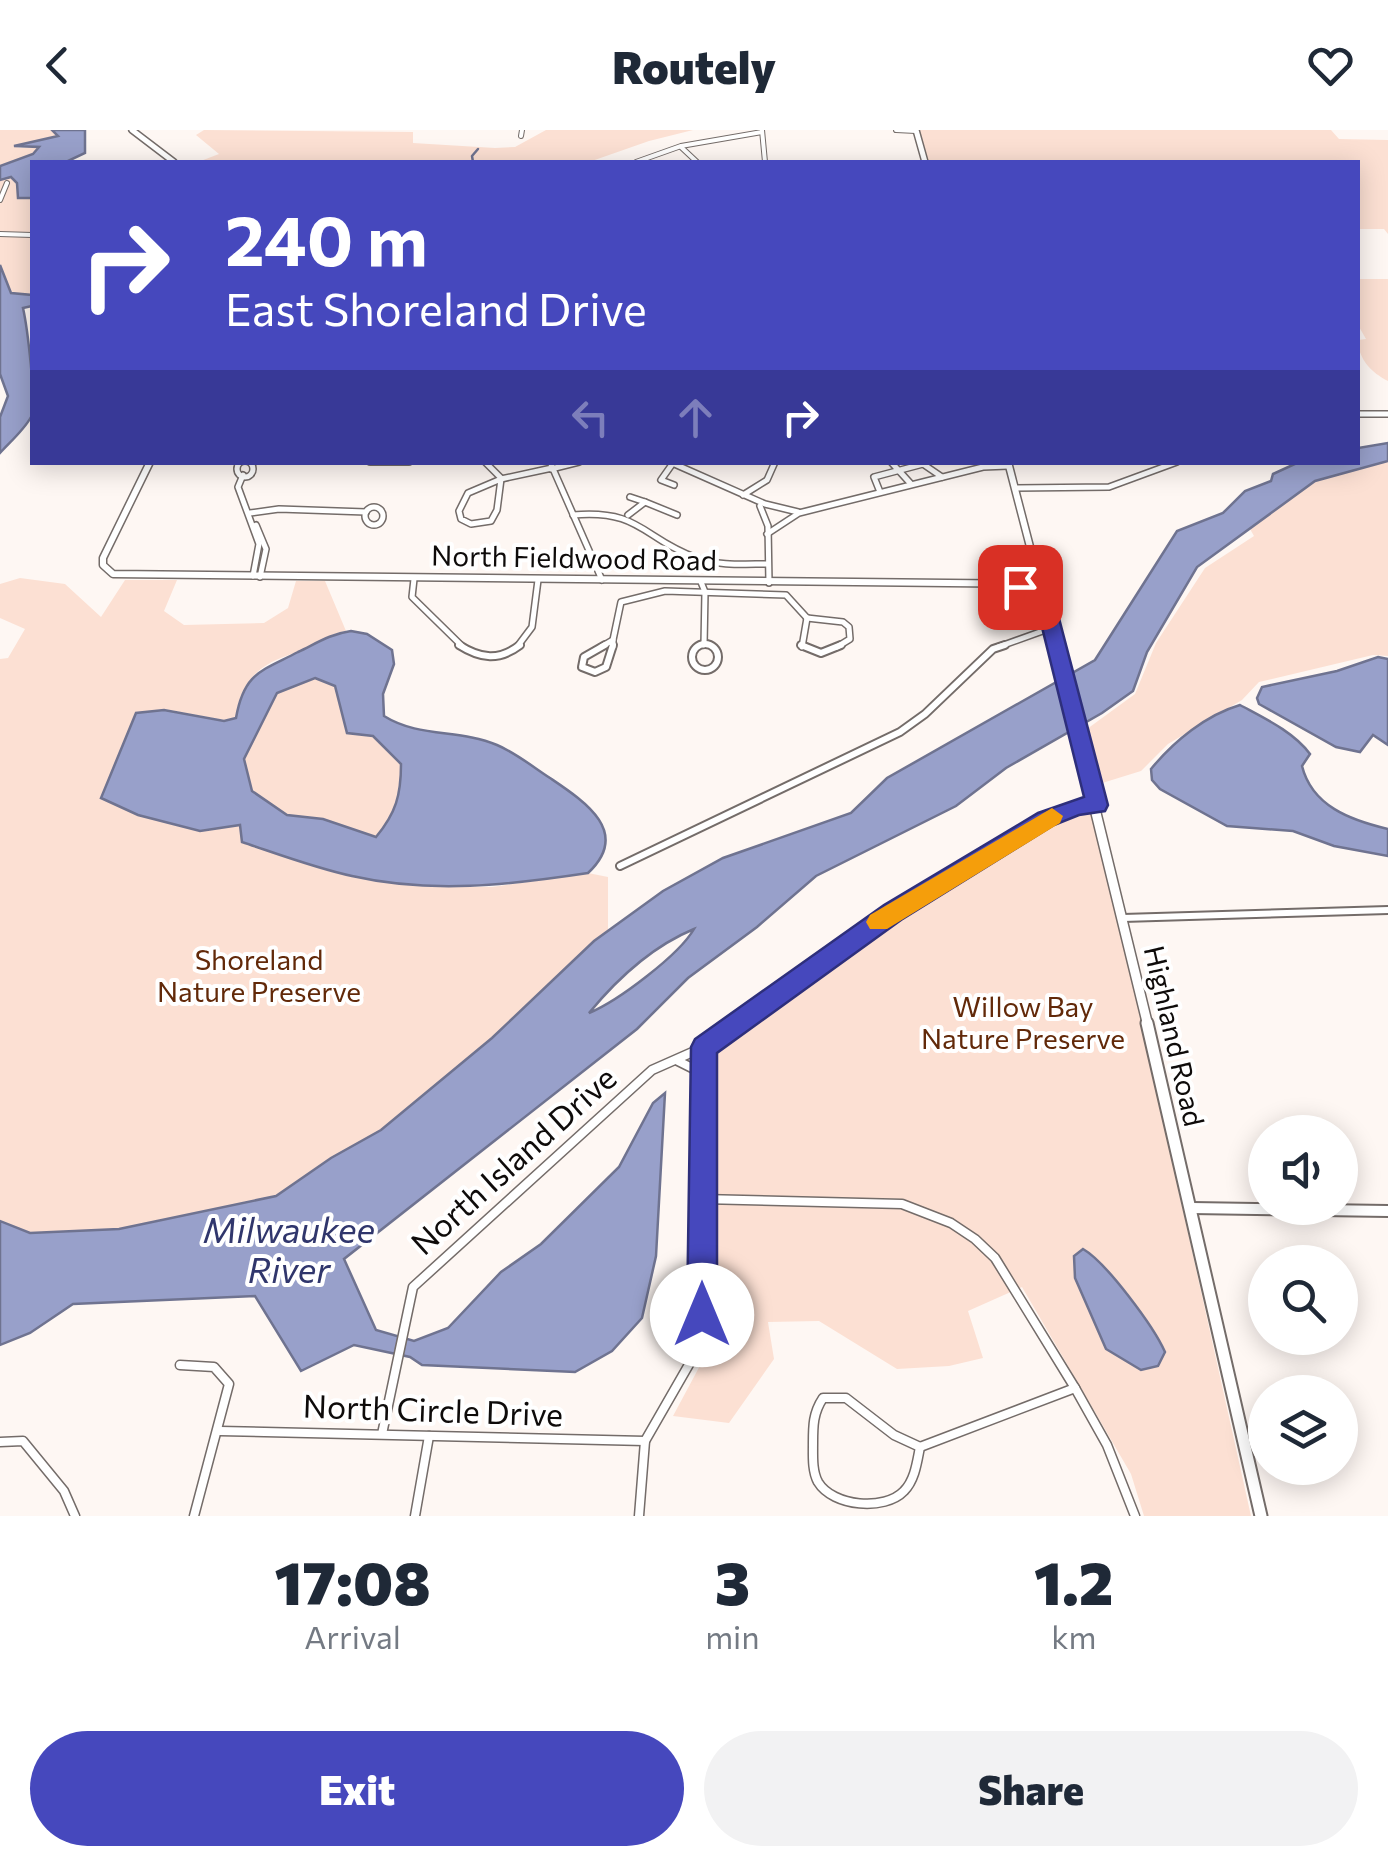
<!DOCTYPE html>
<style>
body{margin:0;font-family:Commissioner,sans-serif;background:#f2f2f3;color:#1f2937;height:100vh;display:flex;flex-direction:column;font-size:38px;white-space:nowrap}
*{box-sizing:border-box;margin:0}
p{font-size:32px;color:#747a83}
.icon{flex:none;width:55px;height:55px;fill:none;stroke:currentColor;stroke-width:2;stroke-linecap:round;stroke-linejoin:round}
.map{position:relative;height:1386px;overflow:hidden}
.panel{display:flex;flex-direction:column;background:#fff;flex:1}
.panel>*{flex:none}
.guide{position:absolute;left:30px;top:30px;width:1330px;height:305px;border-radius:0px;box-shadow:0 5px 25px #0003;background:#4648bd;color:#fff;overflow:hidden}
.controls{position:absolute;left:1248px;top:985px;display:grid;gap:20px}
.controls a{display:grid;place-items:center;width:110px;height:110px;border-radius:50%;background:#fff;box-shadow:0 5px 25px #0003;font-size:50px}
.pin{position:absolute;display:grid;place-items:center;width:85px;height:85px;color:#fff;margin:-42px;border-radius:20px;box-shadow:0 5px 15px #0006}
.me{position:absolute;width:110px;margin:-55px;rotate:0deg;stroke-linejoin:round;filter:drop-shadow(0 0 8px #0008)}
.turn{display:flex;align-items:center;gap:35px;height:210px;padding:0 30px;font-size:45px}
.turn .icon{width:130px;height:130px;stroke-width:2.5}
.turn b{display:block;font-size:70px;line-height:85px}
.lanes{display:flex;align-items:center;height:95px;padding:0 30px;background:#0003;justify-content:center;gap:50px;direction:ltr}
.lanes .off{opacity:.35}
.eta{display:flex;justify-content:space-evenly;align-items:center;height:170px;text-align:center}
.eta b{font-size:60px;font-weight:800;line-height:70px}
.cta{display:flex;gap:20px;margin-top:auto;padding:20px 30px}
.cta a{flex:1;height:115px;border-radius:60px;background:#4648bd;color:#fff;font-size:40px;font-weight:800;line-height:115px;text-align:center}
.cta a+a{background:#f2f2f3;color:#1f2937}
header{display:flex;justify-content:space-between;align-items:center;height:130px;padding:0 30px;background:#fff;font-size:45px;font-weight:800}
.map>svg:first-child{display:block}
.green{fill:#fce0d3;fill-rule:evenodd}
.water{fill:#98a0ca;stroke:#6f7390;stroke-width:2.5;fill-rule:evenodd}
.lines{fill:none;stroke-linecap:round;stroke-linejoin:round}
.stream{stroke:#6f7390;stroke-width:2.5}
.minor-far3-casing{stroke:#746c69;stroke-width:6}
.minor-far2-casing{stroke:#746c69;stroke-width:8}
.minor-far1-casing{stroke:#746c69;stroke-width:10}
.minor-casing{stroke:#746c69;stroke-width:11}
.tertiary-far2-casing{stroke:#746c69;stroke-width:8}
.tertiary-far1-casing{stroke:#746c69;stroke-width:9}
.tertiary-casing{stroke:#746c69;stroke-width:14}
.secondary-far3-casing{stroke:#746c69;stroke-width:8}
.secondary-far2-casing{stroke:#746c69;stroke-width:9}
.secondary-far1-casing{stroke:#746c69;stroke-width:12}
.secondary-casing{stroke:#746c69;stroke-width:15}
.minor-far3{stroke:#fff;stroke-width:4}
.minor-far2{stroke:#fff;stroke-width:5}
.minor-far1{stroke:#fff;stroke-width:6}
.minor{stroke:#fff;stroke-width:8}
.tertiary-far2{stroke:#fff;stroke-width:5}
.tertiary-far1{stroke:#fff;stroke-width:6}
.tertiary{stroke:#fff;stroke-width:10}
.secondary-far3{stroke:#fff;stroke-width:5}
.secondary-far2{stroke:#fff;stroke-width:6}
.secondary-far1{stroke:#fff;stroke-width:9}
.secondary{stroke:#fff;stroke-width:11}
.route{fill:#4648bd;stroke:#2e2f7b;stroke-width:2.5}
.slow{fill:#f59e0b}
.labels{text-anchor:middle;stroke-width:8;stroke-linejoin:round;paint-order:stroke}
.street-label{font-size:28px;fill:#0e0b0a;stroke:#fff}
.park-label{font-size:28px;fill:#622909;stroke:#fff}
.near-street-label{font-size:32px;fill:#0e0b0a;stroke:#fff}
.near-water-label{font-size:35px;font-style:italic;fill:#30366c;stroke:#fff}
</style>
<header><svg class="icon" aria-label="back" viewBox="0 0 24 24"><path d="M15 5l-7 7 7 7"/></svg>Routely<svg class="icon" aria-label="heart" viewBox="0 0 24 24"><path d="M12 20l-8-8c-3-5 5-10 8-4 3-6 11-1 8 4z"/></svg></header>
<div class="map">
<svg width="1388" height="1386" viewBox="0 0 1388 1386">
<rect width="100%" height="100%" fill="#fef7f3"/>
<g class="green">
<path d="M0,0H52L59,3L58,6L16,18L40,17L33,24L0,36Z"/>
<path d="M204,0L413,2V13L495,18L515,17L546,0H693L649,11L589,32H198L219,24L196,5Z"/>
<path d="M916,0H1331L1339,9L1388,10V104L1384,99H1358V32H925Z"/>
<path d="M11,46L32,68V65V174L13,165L0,135V50Z"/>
<path d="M1358,149H1388V251C1372,243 1358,229 1358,210L1366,209L1358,195Z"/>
<path d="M1388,331V526L1373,525L1259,552L1242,570L1168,614L1141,641L1099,654L1087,599L1135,564L1156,513L1205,438L1254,406L1250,399L1315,351Z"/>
<path d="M20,448L65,454L101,487L125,450H177L164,481L184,495L264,493L288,478L296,451H325L346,501C326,504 313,518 295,523C261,533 240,550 236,587L224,590L164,579L136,583L101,668L138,685L199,701L241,695L352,746L419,756L492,757L588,743L608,747V801L492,908L381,1000L331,1028L276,1066L119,1099L30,1103L0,1091V529L8,528L25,499L0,488V454Z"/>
<path d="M316,548L335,556L347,602L373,606L401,634C401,666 396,683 376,708L323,689L287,685L252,661L244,630L277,563Z"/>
<path d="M1093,676L1251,1386H1144L1131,1344L1022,1157L968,1181L983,1228L949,1236L897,1239L819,1191L768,1192L774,1229L729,1293L673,1286L703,1230L707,1210V956L712,919L898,788L1047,690ZM1074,1126L1129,1171L1157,1204L1106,1219L1075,1148Z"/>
</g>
<g class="water">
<path d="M52,0H85V23L66,32H32V68H18L17,53L11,47L0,50V36L33,24L39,17L14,16L58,6Z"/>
<path d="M0,135L11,163L32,165V176L23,178C27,196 37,273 31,287C24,300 10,312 0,323V287L8,266L0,244Z"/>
<path d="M1388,313V331L1315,351L1197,437L1147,522L1133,561L1102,583L1006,638L956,676L816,746L757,797L688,848L637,899L344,1129L376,1200L414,1211L448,1198L501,1142L541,1114L619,1037L653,973L665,963L656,1126L642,1188L612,1221L575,1242L422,1235L410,1227L354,1215L301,1241L255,1166L73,1174L30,1203L0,1215V1091L30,1103L119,1099L276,1066L331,1028L381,1000L492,908L594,811L663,761L723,728L851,683L887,648L1095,530L1177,401L1223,383L1245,361L1271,351L1273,344L1299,332H1358V318ZM694,799C679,825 618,871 589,883C617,849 653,816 694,799Z"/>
<path d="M351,501L367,504L392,520L394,534L383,564L384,586C419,608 460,599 497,615C516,623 533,637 550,648C584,671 632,702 588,743C509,755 431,764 352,746C315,738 278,724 242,712L240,695L200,701L138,685L101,668L136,583L164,580L224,591L236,588C244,542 262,541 298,522C317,513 330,504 351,501ZM315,548L335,556L347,603L373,606L401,634C401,665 396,683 376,707L323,689L287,685L252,661L244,629L277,563Z"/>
<path d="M1378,527L1388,529V615L1373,605L1360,622L1336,617L1259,574L1257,568L1262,557L1337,541Z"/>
<path d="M1240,575C1264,588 1294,602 1310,624L1302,636C1312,676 1350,690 1388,699V726L1334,716L1293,701L1227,696L1160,659L1152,650L1151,639C1174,611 1206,585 1240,575Z"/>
<path d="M1083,1119C1106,1132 1154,1197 1165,1222L1158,1236L1141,1240L1106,1219L1075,1148L1074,1126Z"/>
</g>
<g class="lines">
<path class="stream" d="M473,32L472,26L478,19"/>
<g class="minor-far3-casing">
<g id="minor-far3">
<path d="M762,0L765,32"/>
<path d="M896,0L916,1"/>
<path d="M521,6L522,0"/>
<path d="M681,17L697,32"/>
<path d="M636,32L681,16L762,2"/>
<path d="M0,70L7,53"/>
<path d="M0,104L32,105"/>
</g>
</g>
<g class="minor-far2-casing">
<g id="minor-far2">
<path d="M1358,284H1388"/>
<circle cx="245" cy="339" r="8"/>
<path d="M370,332H409"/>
<path d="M485,332L501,348"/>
<path d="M550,332L602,450"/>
<path d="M670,332L765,374L798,382"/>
<path d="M891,332L911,354"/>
<path d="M673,333L661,350L674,355"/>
<path d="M551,339L579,332"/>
<path d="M243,345L238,357L259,414L253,446"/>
<path d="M501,349L497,380L491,391L471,394L461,389L459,381L468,363Z"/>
<path d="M501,349L552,338"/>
<path d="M1015,358L1109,357L1177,332"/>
<path d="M880,362L874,347L923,334L942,347"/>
<path d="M743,365L767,350L775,332"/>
<path d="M645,372L677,385"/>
<path d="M760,376L768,396L769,453"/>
<circle cx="374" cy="386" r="9"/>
<path d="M250,383L279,379L366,382"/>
<path d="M573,385C641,379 643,409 697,428C719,436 744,434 768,434"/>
<path d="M628,385L645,372L630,367"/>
<path d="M256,395L266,419L260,447"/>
<path d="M767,404L799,383L983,337L1008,336"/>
<path d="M414,449L412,467L463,517"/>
<path d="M701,452L705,462L704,515"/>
<path d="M807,488L843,492L849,497L850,509L837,517"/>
<path d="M613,510L621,472L665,461L786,465L807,488"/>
<path d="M517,517L532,497L538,450"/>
<path d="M601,517L613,510V517"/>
<path d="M802,517L807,488"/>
<path d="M998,517L1051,498"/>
</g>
</g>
<g class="minor-far1-casing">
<g id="minor-far1">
<circle cx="705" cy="527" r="13"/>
<path d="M459,515C481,529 499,531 520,515"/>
<path d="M605,515L584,527L582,537L595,542L606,537L613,515"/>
<path d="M801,515L821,523L841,515"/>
<path d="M620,736L900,602L925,584L993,519L1005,515"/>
<path d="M1123,788L1388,780"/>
<path d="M733,896C814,838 893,781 978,730C1015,708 1052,679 1096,675"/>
</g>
</g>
<g class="minor-casing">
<g id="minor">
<path d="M678,931L702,943"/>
<path d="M702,1069L902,1074L951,1093L975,1109L995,1128L1075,1258L1107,1315L1135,1386"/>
<path d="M180,1235L214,1237L229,1254L194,1386"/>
<path d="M823,1268H846L894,1305L920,1317C917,1332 915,1350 904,1361C885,1381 833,1377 818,1352C812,1341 813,1326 813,1313C813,1296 813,1283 823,1268Z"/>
<path d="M220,1301L645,1311"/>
<path d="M382,1304L413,1157L652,940L704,917L737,893"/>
<path d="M0,1312L23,1311L64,1361L75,1386"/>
<path d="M920,1317L1075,1258"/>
<path d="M415,1386L429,1306"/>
<path d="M639,1386L645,1311L695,1224L702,1185L704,917"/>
</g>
</g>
<g class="tertiary-far2-casing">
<path id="tertiary-far2" d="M132,0L174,32"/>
</g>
<g class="tertiary-far1-casing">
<path id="tertiary-far1" d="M150,332L103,428V435L113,444L1041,454"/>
</g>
<g class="tertiary-casing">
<path id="tertiary" d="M1192,1078L1388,1081"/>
</g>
<g class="secondary-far3-casing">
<path id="secondary-far3" d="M916,0L925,32"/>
</g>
<g class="secondary-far2-casing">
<g id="secondary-far2">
<path d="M1008,332L1056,517"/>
<path d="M1002,454L1027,459L1045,470"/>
</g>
</g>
<g class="secondary-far1-casing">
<path id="secondary-far1" d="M1055,515L1148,896"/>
</g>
<g class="secondary-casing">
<path id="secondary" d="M1147,893L1261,1386"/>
</g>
<use href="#minor-far3" class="minor-far3"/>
<use href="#minor-far2" class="minor-far2"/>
<use href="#minor-far1" class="minor-far1"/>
<use href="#minor" class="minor"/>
<use href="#tertiary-far2" class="tertiary-far2"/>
<use href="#tertiary-far1" class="tertiary-far1"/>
<use href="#tertiary" class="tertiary"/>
<use href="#secondary-far3" class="secondary-far3"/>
<use href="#secondary-far2" class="secondary-far2"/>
<use href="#secondary-far1" class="secondary-far1"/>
<use href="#secondary" class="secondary"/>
</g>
<path class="route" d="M1002,448H1041L1050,454L1108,675L1105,681L1079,685L1054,695L901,790L717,923V1185L713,1196L702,1200L691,1196L687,1185L691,917L695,909L884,775L1038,683L1084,667L1033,461L1020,463L996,459V450Z"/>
<path class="slow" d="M1052,678L1063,686L1060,693L887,799H870L866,792L870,785Z"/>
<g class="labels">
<g class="street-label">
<text transform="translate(574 428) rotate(1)" y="10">North Fieldwood Road</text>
<text transform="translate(1174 906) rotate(77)" y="10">Highland Road</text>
</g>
<g class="park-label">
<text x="259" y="840">Shoreland<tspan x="259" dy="32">Nature Preserve</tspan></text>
<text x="1023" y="887">Willow Bay<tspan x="1023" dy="32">Nature Preserve</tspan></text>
</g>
<g class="near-street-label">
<text transform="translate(514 1031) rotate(-42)" y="11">North Island Drive</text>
<text transform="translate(433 1281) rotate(2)" y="11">North Circle Drive</text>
</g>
<g class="near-water-label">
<text x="289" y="1113">Milwaukee<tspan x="289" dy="40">River</tspan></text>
</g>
</g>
</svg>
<div class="controls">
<a><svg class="icon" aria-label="sound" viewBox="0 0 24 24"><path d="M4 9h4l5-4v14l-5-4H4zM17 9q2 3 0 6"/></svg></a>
<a><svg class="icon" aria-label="search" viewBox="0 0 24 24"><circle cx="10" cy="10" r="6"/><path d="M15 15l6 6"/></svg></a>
<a><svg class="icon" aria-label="layers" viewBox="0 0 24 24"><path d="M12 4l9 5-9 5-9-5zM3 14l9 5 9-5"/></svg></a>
</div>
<div class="pin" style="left:1020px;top:457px;background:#d93025"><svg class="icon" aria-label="arrive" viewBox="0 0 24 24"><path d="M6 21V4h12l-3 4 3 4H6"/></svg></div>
<svg class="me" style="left:702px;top:1185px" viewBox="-20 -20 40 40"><circle r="19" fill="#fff"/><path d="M0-13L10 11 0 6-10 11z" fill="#4648bd"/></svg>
<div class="guide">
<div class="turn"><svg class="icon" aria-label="right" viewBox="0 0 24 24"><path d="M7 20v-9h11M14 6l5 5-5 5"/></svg><div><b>240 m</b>East Shoreland Drive</div></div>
<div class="lanes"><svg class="icon off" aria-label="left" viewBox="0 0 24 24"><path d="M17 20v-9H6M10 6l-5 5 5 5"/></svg><svg class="icon off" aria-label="ahead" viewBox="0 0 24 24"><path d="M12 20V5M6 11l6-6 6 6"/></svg><svg class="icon" aria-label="right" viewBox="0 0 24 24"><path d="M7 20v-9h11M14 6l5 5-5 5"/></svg></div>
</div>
</div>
<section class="panel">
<div class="eta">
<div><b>17:08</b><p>Arrival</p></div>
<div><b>3</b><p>min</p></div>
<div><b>1.2</b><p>km</p></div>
</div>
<div class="cta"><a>Exit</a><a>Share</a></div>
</section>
